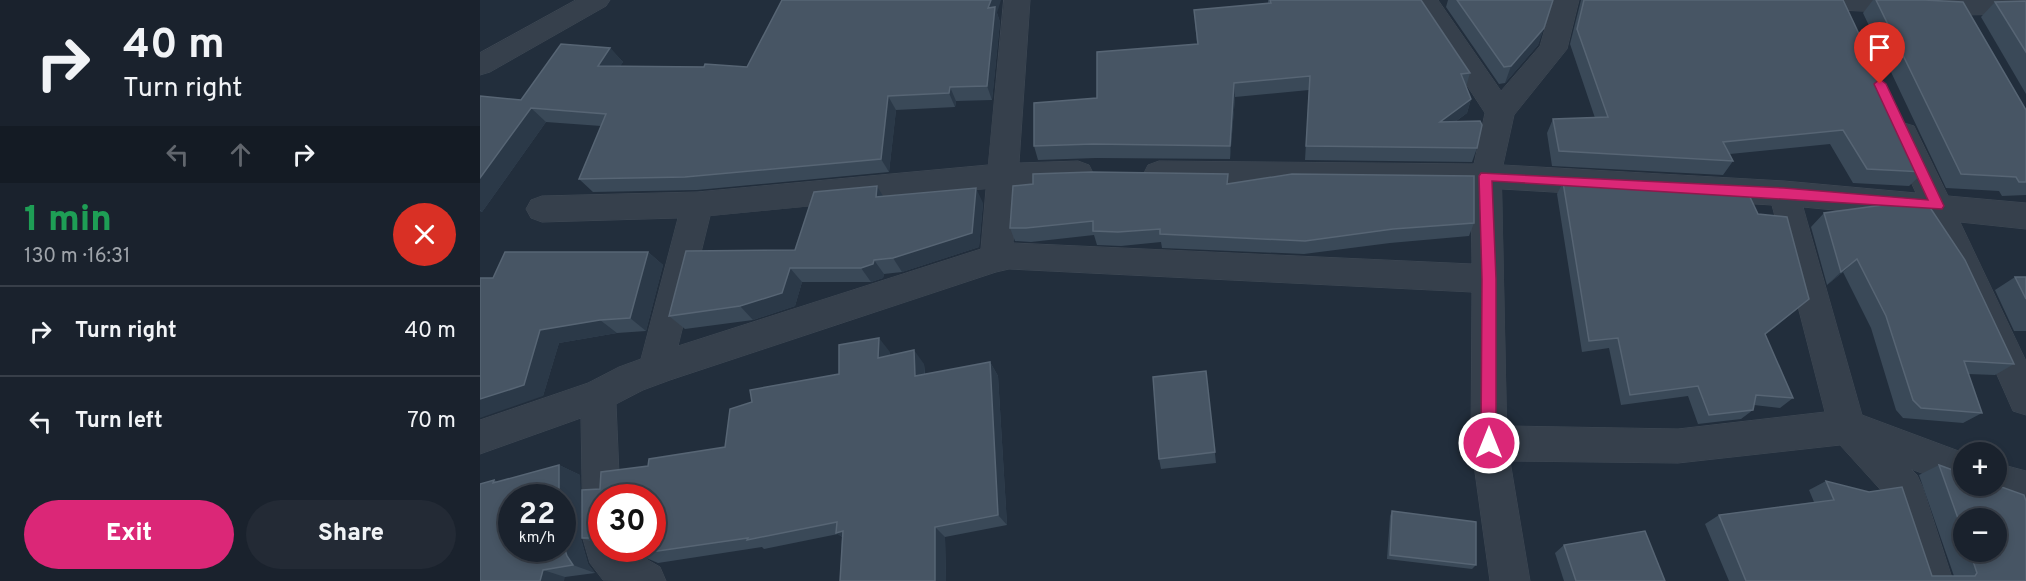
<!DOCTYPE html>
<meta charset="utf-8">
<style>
body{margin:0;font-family:Overpass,sans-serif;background:#232a35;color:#f1f3f6;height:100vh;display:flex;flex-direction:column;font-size:22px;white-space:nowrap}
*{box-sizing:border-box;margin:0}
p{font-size:20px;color:#9fa4aa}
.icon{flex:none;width:33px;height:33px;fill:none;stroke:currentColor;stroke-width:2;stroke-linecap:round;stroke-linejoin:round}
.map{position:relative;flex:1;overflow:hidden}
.details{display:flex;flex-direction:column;background:#1a222d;width:480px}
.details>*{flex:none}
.hud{background:#1a222d;color:#f1f3f6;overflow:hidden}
.tools{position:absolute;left:1473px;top:442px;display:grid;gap:12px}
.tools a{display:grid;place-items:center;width:54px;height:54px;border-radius:50%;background:#1a222d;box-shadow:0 3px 9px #0003,0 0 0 2px #383f49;font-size:30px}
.speed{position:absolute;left:18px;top:484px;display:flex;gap:12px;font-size:30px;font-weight:700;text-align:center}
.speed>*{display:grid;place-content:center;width:78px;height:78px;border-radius:50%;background:#1a222d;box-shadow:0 3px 9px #0003,0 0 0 2px #383f49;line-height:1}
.speed small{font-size:15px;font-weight:400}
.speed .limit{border:9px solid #d22;background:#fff;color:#111}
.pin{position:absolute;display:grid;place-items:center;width:51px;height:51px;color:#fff;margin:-62px -26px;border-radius:50% 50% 50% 0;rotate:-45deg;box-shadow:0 0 6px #0007}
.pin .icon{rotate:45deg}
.me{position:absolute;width:66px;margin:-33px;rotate:0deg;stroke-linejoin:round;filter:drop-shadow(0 0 4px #0008)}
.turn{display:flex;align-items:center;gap:21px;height:126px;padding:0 24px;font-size:27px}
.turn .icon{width:78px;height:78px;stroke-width:2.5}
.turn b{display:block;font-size:42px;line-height:51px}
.lanes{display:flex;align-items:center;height:57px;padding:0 24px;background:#0003;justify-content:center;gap:30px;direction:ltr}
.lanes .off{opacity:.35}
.round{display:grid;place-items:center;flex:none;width:63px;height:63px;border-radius:32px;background:#232a35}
.overview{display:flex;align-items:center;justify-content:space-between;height:102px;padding:0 24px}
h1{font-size:36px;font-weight:800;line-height:45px;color:#1e9e55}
.button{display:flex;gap:12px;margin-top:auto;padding:12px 24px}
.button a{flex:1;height:69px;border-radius:36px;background:#db2777;color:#fff;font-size:24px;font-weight:800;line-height:69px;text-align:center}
.button a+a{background:#232a35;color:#f1f3f6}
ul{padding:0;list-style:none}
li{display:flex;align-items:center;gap:18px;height:90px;padding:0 24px;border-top:2px solid #383f49}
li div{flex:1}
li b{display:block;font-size:22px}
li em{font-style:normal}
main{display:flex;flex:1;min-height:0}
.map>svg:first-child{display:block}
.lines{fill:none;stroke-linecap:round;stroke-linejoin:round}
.minor-casing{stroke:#3f4955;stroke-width:1}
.minor{fill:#36404c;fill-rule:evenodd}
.wall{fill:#3a4958;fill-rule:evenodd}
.shaded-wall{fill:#2b3948}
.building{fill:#475564;stroke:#576574;stroke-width:1.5}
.route{fill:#db2777;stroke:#8e194d;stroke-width:1.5}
</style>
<main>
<section class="details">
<div class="hud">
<div class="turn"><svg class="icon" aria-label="right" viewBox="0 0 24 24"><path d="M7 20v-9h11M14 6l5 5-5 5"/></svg><div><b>40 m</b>Turn right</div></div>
<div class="lanes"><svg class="icon off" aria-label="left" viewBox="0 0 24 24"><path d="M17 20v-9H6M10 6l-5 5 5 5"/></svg><svg class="icon off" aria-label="ahead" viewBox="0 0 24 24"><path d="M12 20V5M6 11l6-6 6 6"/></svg><svg class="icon" aria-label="right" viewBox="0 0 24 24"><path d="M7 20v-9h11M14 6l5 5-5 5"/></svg></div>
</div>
<div class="overview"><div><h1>1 min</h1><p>130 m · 16:31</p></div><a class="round" style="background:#d93025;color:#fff"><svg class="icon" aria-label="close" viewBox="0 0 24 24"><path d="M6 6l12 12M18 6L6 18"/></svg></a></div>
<ul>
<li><svg class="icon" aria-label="right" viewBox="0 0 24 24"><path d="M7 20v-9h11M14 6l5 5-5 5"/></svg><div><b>Turn right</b></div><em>40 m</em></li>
<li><svg class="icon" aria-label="left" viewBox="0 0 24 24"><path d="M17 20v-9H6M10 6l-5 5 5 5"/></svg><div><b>Turn left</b></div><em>70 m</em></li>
</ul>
<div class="button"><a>Exit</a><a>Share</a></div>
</section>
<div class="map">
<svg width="1546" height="581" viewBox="0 0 1546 581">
<rect width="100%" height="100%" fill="#222e3c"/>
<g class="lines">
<g class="minor-casing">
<g id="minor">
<path d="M96,0H130L126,6L10,72L0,75V53Z"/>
<path d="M524,0H550L539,163L598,161L609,165L613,173L609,181L598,185L537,187L533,243L992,264L991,188L679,185L668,181L664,173L668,165L679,161L994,164L1005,113L931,0H958L1021,91L1060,46L1073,0H1099L1087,49L1034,115L1023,165L1304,181L1436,193L1409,134L1414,126L1424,123L1434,126L1468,196L1546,203V229L1480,222L1546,361V415L1533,411L1448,219L1323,207L1382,415L1484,453V486H1491L1484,489L1431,469L1437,475L1443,488L1473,581H1433L1408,498L1360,445L1198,463L1030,461L1050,581H1010L991,443L992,292L529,269L516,272L190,380L163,390L136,404L140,498H122V549H149L180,567L186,581L123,580L110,563L103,539L101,418L0,454V420L108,383L139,367L161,359L198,218L62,222L51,218L46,209L51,200L62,196L217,192L508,165ZM506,189L501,249L198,346L230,216ZM1022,189L1292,205L1345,412L1198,429L1027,426Z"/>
<path d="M1320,0H1546V14L1479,15L1333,9L1324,6Z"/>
<path d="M1516,463L1546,471V507L1503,494L1499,486H1516Z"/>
</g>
</g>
<use href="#minor" class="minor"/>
</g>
<g class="wall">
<path d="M788,0H941L990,73L986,87L991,99L987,113L975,122L997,148L992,162L825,160L829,90L755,97L750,159L616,158L558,160L554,146L617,98L717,44L714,10L788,3Z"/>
<path d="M968,0H1073L1058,45L1025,83L1019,84L966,7Z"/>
<path d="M1101,0H1363L1444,172L1429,186L1373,183L1350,144L1250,154L1253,161L1243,175L1072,166L1067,133L1073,119L1115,118L1090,44Z"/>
<path d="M1393,0H1444L1546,110V195L1522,196L1519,191L1466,188L1383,13Z"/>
<path d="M1546,1V94L1501,17L1515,2Z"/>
<path d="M517,13L520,22L512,100L476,101L475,107L416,110L409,172L217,190L113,192L99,179L121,126L66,122L2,212L0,211V96L41,100L130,48L143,62L140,66L267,67Z"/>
<path d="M748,174V183L994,223L989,236L910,243L824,254L682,248L681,242L641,246L617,245L614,235L551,242L535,241L530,228Z"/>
<path d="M1083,182L1316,310L1285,335L1313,398L1300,408L1274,405L1273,410L1261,419L1218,424L1208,396L1141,405L1129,348L1102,352L1077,194Z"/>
<path d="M403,196L503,203L499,247L422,272L404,274L403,278L391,282H322L315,306L273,320L205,329L189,316L315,250Z"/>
<path d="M1344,213L1534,364L1515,375L1488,374L1502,413L1483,423L1423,418L1416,410L1391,328L1363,272L1347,285L1331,227Z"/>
<path d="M168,252L183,265L166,331L137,333L79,343L63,396L13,278Z"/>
<path d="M1535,277H1546V331H1534L1515,290Z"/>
<path d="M410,352V355L444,364L445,374L510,362L518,376L527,525L465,537L466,581H360L362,537L358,534L284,549L282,547L178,563L157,554L122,498V546L102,538L120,489L168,466L245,447L272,402L359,374Z"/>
<path d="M726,371L736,463L681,469L679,459Z"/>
<path d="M79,465L100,475L101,539L108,564L115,573L85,577L0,581L14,480L18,482Z"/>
<path d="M1459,465L1546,581H1249L1225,524L1239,515L1334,502L1329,490L1346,481L1452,576H1474L1439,475ZM1484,519L1516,552H1484Z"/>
<path d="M912,511L996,565L992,569L907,559L910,516Z"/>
<path d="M1084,545L1185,581H1084L1075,553Z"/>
</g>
<g class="shaded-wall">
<path d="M511,0H521L517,13L520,22L512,100L507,86L508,8Z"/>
<path d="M1064,28L1058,45L1025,83L1031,66Z"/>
<path d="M130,48L143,62L130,81L118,66Z"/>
<path d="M754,83L755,97L750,159V146Z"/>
<path d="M470,87L476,101L475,107L469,93Z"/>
<path d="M408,96L416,110L409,172L401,159Z"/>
<path d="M991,99L987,113L956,136L960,122Z"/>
<path d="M51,108L66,122L2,212L0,210V178Z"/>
<path d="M397,186L406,201L396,197Z"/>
<path d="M496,188L503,203L499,247L422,272L413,258Z"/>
<path d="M168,252L183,265L166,331L150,318Z"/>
<path d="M1377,259L1363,272L1347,285L1361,272Z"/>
<path d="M394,260L404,274L403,278L391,282L381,268Z"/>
<path d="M310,268L322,282L315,306L273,320L260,306Z"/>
<path d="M1329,299L1316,310L1273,345L1285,334Z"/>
<path d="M120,320L137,333L79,343L63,396L0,418V399L60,330Z"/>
<path d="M399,338L410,352L409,371L398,358Z"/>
<path d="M434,350L444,364L445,389L435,376Z"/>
<path d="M510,362L518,376L527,525L518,515Z"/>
<path d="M79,465L100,475L101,539L108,564L115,573L93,565L87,556L82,541V498H79Z"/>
<path d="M455,527L465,537L466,581H455Z"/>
<path d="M363,531L370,542L356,533Z"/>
<path d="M63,570L85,577L84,581H60Z"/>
</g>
<g class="building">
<path d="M302,0H511L508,8L515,7L507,86L470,87L469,93L408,96L401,159L205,177L99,179L126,114L51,108L0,178V96L41,100L81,44L130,48L118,66L224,67L225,64L267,67Z"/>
<path d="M790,0H941L990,73L981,74L991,99L960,122L1000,121L1002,125L997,148L826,146L830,76L754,83L750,146L613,144L554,146V103L617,98V52L718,44L714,10L791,3Z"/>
<path d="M977,0H1073L1064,28L1031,66L1024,67Z"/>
<path d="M1104,0H1363L1444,172L1387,169L1363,130L1243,142L1253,161L1079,151L1073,119L1128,117L1097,29Z"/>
<path d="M1396,0H1444L1483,2L1546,110V182H1539L1536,177L1481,174Z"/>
<path d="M1546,1V52L1515,2Z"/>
<path d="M612,172L748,174L747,184L812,174L994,176V223L913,229L825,241L680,234V229L638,232L613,231V221L546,228H530L533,186L553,184V174Z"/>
<path d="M1083,182L1268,193L1278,214L1307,217L1329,299L1285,334L1313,398L1276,395L1273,410L1229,415L1218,386L1150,395L1138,338L1109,341Z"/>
<path d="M397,186L396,197L496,188L492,233L413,258L394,260L393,264L381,268H310L302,293L260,306L189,316L206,251L315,250L334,192Z"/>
<path d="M1418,203L1449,206L1485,260L1534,364L1484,361L1502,413L1441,408L1433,400L1406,316L1377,259L1361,272L1344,213Z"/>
<path d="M25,252H168L150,318L120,320L60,330L44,385L0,399V278H13Z"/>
<path d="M1535,277H1546V299Z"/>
<path d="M399,338L398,358L434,350L435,376L510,362L518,515L455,527V581H360L363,531L356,533L357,522L267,540L268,538L157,554L147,549H172V498H122V538H102V490L120,489L121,472L168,466L169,459L245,447L250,409L272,402L270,390L359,374V345Z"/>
<path d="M726,371L735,452L679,459L673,377Z"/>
<path d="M79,465V498H32V549H82V541L87,556L93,565L63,570L60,581H0V484L14,480L13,483Z"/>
<path d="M1459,465L1484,474V486L1516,485L1544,495L1546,501V581H1266L1239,515L1354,500L1346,481L1389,492L1422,487L1452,576H1495L1497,573L1490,552H1516V519H1484V535Z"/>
<path d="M912,511L996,522V565L910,555Z"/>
<path d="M1165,531L1185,581H1096L1084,545Z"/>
</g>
<path class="route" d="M1400,79L1406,84L1464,206L1462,209L1012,181L1016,279V443L1014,448L1009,450L1004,448L1001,443L1002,279L999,176L1001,173L1304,188L1448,200L1394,84Z"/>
</svg>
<div class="tools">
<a>+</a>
<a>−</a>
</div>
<div class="speed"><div>22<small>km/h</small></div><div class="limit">30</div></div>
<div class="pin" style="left:1400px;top:84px;background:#d93025"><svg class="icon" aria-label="arrive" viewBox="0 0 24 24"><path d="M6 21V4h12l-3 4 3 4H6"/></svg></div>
<svg class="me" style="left:1009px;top:443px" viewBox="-20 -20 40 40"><circle r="17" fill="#db2777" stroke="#fff" stroke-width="3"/><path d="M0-11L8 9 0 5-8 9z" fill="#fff"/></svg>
</div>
</main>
